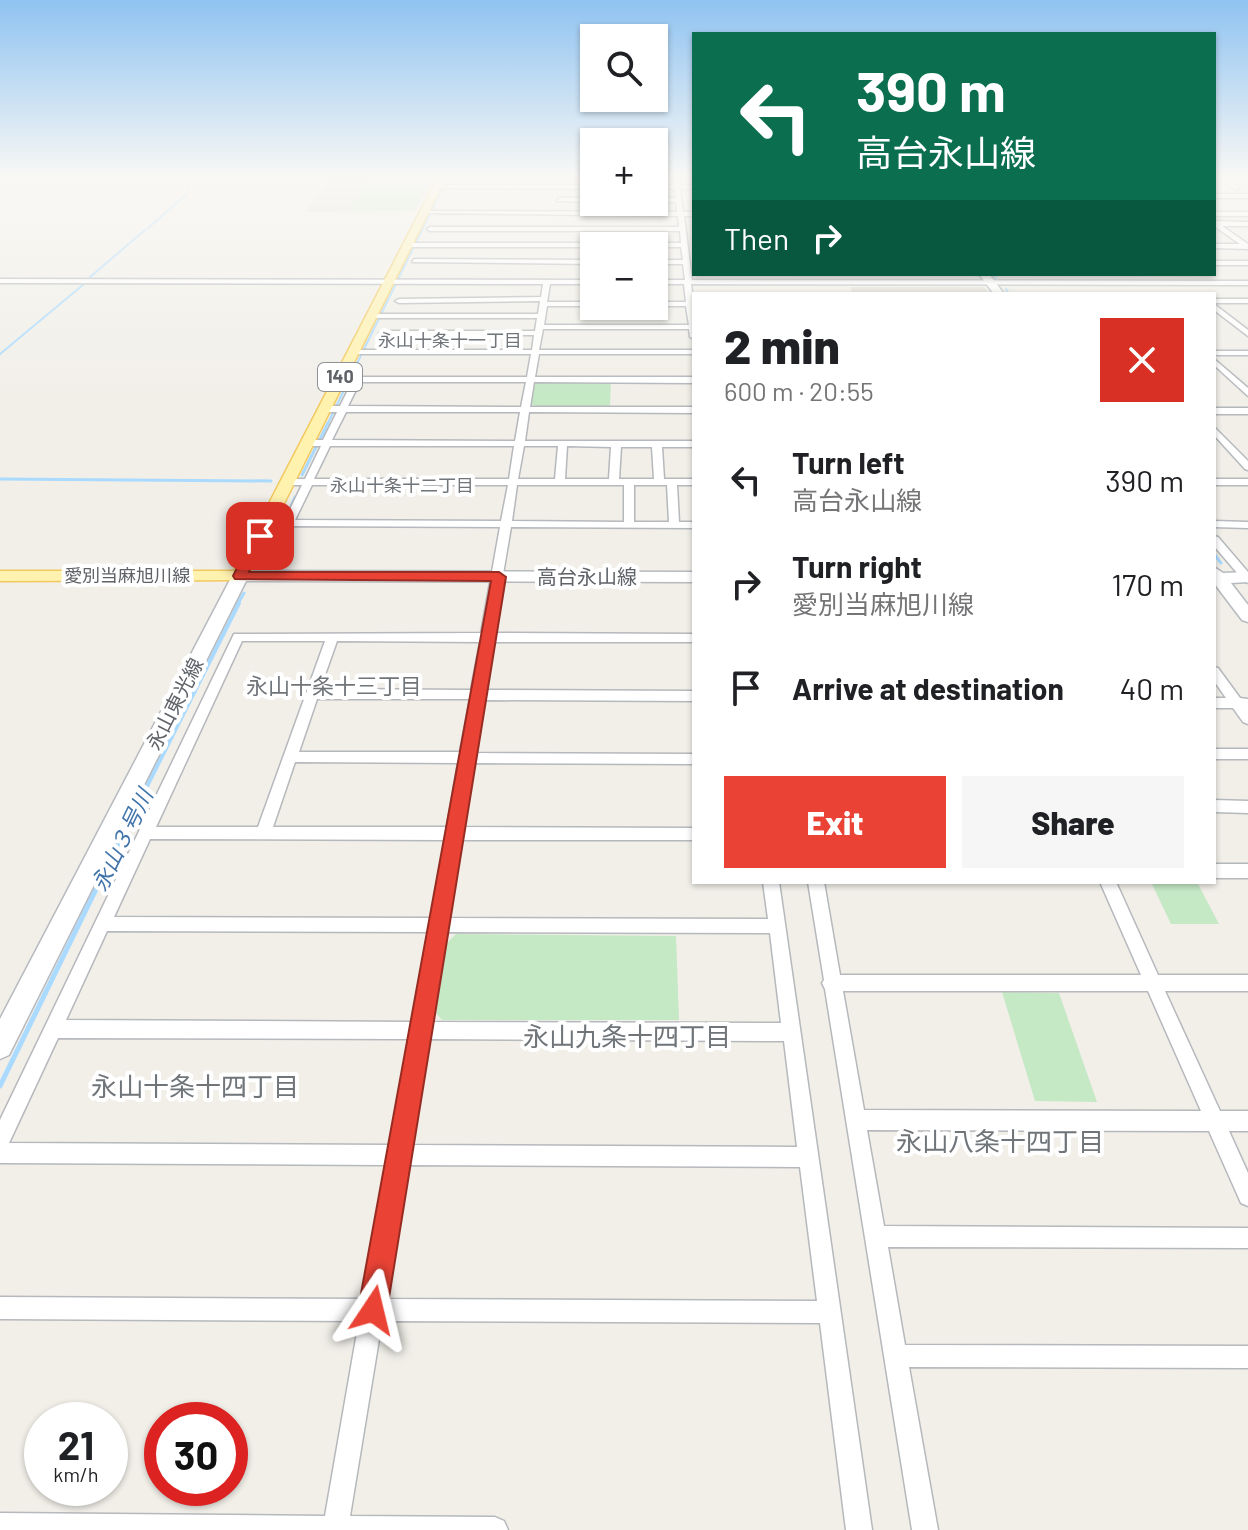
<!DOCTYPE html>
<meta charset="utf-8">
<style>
body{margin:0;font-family:Barlow,"Noto Sans JP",sans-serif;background:#f6f6f6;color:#202124;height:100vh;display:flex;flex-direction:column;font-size:30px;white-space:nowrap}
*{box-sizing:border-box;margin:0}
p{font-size:26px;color:#757577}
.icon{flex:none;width:44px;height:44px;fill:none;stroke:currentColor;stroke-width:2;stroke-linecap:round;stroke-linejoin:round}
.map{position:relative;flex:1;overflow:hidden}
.drawer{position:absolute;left:692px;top:292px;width:524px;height:592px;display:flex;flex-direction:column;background:#fff;border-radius:0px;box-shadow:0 2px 6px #0004}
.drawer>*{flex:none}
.guide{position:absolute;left:692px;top:32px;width:524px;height:244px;border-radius:0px;box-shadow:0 2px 6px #0004;background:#0b6e4f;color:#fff;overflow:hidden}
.fabs{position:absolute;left:580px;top:24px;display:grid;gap:16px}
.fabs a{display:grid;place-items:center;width:88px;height:88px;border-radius:0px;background:#fff;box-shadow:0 2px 6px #0004;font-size:40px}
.speed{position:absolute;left:24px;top:1402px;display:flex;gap:16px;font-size:40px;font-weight:700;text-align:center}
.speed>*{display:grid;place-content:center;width:104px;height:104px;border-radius:50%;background:#fff;box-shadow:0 2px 6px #0004;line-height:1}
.speed small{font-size:20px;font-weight:400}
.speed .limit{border:12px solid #d22;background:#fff;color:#111}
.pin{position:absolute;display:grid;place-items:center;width:68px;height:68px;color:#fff;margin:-34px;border-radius:16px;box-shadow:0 4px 12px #0006}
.me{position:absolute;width:88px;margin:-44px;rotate:10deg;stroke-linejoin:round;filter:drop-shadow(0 0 6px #0008)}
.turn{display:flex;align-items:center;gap:28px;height:168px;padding:0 32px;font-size:36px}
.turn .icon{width:104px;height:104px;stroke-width:2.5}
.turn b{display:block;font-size:56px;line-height:68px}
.then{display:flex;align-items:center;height:76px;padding:0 32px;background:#0003;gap:16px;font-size:30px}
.round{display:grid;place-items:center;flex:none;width:84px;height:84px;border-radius:0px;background:#f6f6f6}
.overview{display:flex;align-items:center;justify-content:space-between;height:136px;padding:0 32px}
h1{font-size:48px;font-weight:800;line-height:60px}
.primary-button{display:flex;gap:16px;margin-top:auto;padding:16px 32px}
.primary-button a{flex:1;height:92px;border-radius:0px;background:#ea4335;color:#fff;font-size:32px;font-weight:800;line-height:92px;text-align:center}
.primary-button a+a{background:#f6f6f6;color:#202124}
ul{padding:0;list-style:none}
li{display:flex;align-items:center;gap:24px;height:104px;padding:0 32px}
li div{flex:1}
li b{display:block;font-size:30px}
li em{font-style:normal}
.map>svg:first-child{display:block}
.education{fill:#e1ded6}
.green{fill:#c5e8c5}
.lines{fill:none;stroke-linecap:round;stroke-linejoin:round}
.stream-far3{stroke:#aadaff;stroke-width:2}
.stream-far2{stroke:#aadaff;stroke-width:3}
.stream-far1{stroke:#aadaff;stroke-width:4}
.stream{stroke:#aadaff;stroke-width:5}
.street-casing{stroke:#b5b8bc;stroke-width:3}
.secondary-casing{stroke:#b6babf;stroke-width:3}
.primary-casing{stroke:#f2c960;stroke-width:3}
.street{fill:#fff;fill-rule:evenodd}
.secondary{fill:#fff;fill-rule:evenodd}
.primary{fill:#fff2af;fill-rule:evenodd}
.route{fill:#ea4335;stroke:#982c22;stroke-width:2}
.labels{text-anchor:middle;stroke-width:8;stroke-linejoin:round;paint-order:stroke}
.far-neighbourhood-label{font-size:18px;fill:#70757a;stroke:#fff}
.shield{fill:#fff;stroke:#8f9295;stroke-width:2}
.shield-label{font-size:18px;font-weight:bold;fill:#5f6368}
.far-street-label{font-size:18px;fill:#5f6368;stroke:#fff}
.street-label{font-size:20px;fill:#5f6368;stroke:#fff}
.neighbourhood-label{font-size:22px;fill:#70757a;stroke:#fff}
.water-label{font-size:22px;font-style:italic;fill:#4174aa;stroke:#fff}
.near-neighbourhood-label{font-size:26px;fill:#70757a;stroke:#fff}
</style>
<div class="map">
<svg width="1248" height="1530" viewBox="0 0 1248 1530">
<rect width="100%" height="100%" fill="#f1efe8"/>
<g class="education">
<path d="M331,177H434L415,211L304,212Z"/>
<path d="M850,287H984L989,294H853Z"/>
</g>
<g class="green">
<path d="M372,177H432L414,210H349Z"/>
<path d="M611,381L610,406L537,407L531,404L535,383L541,382Z"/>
<path d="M1151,882H1197L1219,924H1171Z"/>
<path d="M456,934L676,936L679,1020H442L436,1013L447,943Z"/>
<path d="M1002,992L1059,993L1097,1102L1035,1101Z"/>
</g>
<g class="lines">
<g class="stream-far3">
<path d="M148,228L187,194L190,177"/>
<path d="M993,274L996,278"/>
<path d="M90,277L145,230"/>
<path d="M1006,289L1009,294"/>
<path d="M0,354L84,284"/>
<path d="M327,425L448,177"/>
</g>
<g class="stream-far2">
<path d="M302,475L328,423"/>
<path d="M0,479L271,481"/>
<path d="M281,528L295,497"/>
<path d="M1214,554L1221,563"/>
<path d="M237,605L244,593"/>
</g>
<path class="stream-far1" d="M121,838L239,603"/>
<path class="stream" d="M0,1086L122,836"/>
<g class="street-casing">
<g id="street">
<path d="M673,177H679L680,185L694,186V192L691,189H680L683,212H694V216H684L692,280L1248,281V285L691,284L694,308V339L690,337L689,329H543L539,350H694V354H539L535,377H694V383L534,382L530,407H694V413L529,412L525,441H694V447H662L664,479H694V485H677L679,522H694V528L511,527L493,633L694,634V642H492L484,690L694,691V701L483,700L474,753L694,754V764L472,763L462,827L694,828V840H460L447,918L768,919L763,882H779L872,1530H846L820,1323L382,1321L350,1516L495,1517L504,1521L508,1530H0V1513L325,1516L359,1321L0,1319V1297L363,1299L387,1165L0,1163V1120L234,634L481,633L500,527L292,526L274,564H266L264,562L302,485H288L283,482L288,479H305L321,446H307L302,443L307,440H323L337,412H324L320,409L324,406H340L352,382L336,381V377H527L531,354H353L349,352L353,350H532L534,335H383L379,333L383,331H535L537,318H369V314H538L540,301L399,303L395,301L399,299L541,297L543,284L0,283V279L594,280V284H550L547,302H594L595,306H547L544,325H689L686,306H653L654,302H686L684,284H654V280H685L683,264H654V260H683L681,247H408L405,245L408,243H681L680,231H430L427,229L430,227H679L678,216L420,213L423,211L677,212L676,202H654V198H676L675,189H654V185H674ZM360,382H526L521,407L348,406ZM346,412H520L515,441L332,440ZM330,446H514L509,479H314ZM524,446H558L555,479H518ZM567,446L611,447L609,479H565ZM621,447H652L654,479H619ZM312,485H508L501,521L295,520ZM517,485H624V522L512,521ZM634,485H667L669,522H634ZM242,641H325L258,827H156ZM337,641L480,642L471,690L320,689ZM317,699H470L460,752H299ZM295,762L458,763L447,827H273ZM150,839L445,840L431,918L114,917ZM107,931L428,932L412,1022L66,1020ZM445,932L770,933L781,1023L430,1022ZM58,1038L409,1039L391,1145L9,1143ZM427,1039L784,1041L797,1147L410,1145ZM407,1165L800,1167L817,1301L385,1299Z"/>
<path d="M1217,177H1223L1239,188L1234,189Z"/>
<path d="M437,185H594V189L435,188Z"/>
<rect x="1214" y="194" width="34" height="4"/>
<path d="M559,198H594V202L557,201Z"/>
<rect x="1214" y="212" width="34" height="4"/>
<path d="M1214,221L1248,222V226H1222L1248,244V249L1214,248V244H1240L1214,226Z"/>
<path d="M414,259L594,260V264L412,262Z"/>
<rect x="1214" y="261" width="34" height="4"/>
<rect x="1214" y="299" width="34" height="4"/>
<path d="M1214,304L1248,330V336L1214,310Z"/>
<rect x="1214" y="351" width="34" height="4"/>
<path d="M1214,359L1248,388V396L1214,365Z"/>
<rect x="1214" y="408" width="34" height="6"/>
<path d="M1214,427L1248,461V470L1245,469L1214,435Z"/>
<rect x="1214" y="479" width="34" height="6"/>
<path d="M1214,521L1248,522V528L1214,527Z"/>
<path d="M1214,536L1218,537L1248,572V583L1244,581L1214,546Z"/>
<path d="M1214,667L1218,668L1240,698L1248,699V724L1243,722L1233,708H1214V698H1226L1214,681Z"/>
<rect x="1214" y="749" width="34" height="10"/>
<path d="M1214,800L1248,801V813L1214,812Z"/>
<rect x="1214" y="864" width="34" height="14"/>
<path d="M808,882H824L840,975H1141L1100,882H1116L1158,975H1248V991H1165L1220,1111H1248V1131H1229L1248,1173V1206L1241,1203L1209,1131L867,1130L884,1226L1248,1228V1248L888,1247L905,1345L1248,1346V1368L909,1367L938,1530H912L825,989L822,983L824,980ZM843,991H1148L1201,1111L864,1110Z"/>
</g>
</g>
<g class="secondary-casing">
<g id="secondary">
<path d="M979,274H989L1004,294H994Z"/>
<path d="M1214,567L1223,573L1248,572V582L1231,583L1248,605V622L1242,620L1214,583Z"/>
<path d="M240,571L694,572V582L246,581L9,1055L0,1059V1019L232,576Z"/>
</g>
</g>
<g class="primary-casing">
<path id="primary" d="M438,177H446L246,580L0,581V571H234Z"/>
</g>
<use href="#street" class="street"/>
<use href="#secondary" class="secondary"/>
<use href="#primary" class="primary"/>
</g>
<linearGradient id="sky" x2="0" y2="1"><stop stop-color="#8fc3f1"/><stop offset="0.45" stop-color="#f9f8f5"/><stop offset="1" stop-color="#f9f8f5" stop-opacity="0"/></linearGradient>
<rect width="1248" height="392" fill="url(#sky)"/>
<path class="route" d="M260,532L267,536L249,572H499L506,577L387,1310L383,1320L373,1325L363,1320L358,1310L491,581L235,579L233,576L253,536Z"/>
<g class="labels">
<g class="far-neighbourhood-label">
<text x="450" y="347">永山十条十一丁目</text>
<text x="402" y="492">永山十条十二丁目</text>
</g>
<rect class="shield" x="318" y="363" width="44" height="28" rx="6"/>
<g class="shield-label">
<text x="340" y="383">140</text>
</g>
<g class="far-street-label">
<text x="127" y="582">愛別当麻旭川線</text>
</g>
<g class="street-label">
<text x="587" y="584">高台永山線</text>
<text transform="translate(175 704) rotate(-63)" y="7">永山東光線</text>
</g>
<g class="neighbourhood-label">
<text x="334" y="694">永山十条十三丁目</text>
</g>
<g class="water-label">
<text transform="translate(122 840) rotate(-64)" y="8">永山３号川</text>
</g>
<g class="near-neighbourhood-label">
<text x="627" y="1046">永山九条十四丁目</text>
<text x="195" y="1096">永山十条十四丁目</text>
<text x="1000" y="1151">永山八条十四丁目</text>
</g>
</g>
</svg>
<div class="fabs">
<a><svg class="icon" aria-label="search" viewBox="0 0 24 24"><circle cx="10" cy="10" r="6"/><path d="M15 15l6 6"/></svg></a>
<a>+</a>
<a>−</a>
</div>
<div class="speed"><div>21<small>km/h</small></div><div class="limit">30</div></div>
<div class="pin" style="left:260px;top:536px;background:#d93025"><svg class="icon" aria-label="arrive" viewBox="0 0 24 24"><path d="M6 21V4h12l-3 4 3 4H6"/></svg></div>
<svg class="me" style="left:373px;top:1310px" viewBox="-20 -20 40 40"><path d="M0-17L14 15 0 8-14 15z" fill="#ea4335" stroke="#fff" stroke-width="4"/></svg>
<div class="guide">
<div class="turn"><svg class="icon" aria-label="left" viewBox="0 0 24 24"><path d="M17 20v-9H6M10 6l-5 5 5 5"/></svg><div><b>390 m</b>高台永山線</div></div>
<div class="then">Then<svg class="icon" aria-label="right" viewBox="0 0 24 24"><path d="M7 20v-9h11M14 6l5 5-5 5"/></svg></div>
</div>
<section class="drawer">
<div class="overview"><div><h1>2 min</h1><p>600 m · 20:55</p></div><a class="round" style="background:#d93025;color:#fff"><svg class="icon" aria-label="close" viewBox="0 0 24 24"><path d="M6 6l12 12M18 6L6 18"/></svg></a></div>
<ul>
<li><svg class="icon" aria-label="left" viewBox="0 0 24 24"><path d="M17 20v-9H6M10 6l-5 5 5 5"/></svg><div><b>Turn left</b><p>高台永山線</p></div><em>390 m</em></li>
<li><svg class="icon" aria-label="right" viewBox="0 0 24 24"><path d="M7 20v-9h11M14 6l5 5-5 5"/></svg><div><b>Turn right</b><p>愛別当麻旭川線</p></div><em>170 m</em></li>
<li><svg class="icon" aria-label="arrive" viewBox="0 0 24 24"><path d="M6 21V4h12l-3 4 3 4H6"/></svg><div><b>Arrive at destination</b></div><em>40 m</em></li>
</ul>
<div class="primary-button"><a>Exit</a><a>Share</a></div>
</section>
</div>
